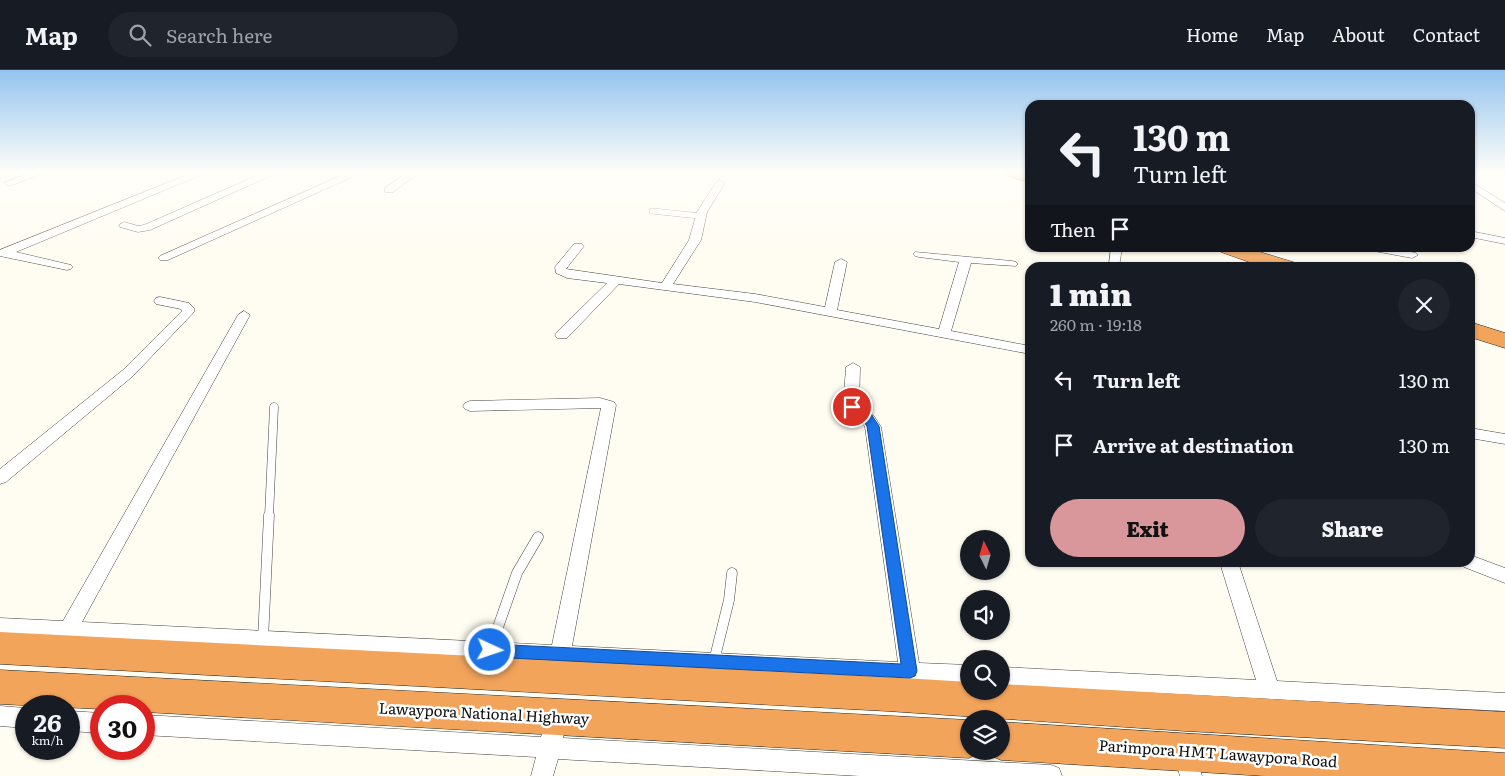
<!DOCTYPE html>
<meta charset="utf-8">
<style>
body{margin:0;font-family:Literata,serif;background:#20242c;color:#f1f3f6;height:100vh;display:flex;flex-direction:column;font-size:19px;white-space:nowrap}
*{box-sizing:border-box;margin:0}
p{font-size:16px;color:#9ea1a6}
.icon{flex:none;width:28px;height:28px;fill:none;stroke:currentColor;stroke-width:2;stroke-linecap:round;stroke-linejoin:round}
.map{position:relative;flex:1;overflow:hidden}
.sheet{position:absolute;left:1025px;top:192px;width:450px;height:305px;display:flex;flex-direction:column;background:#171b24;border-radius:15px;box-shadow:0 1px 4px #0004}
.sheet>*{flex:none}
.hud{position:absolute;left:1025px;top:30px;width:450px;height:152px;border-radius:15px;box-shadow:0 1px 4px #0004;background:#171b24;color:#f1f3f6;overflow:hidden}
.needle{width:32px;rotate:355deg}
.buttons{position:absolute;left:960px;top:460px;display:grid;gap:10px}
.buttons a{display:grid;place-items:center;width:50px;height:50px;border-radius:50%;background:#171b24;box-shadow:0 1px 4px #0004;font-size:25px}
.speed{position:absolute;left:15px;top:625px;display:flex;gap:10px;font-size:25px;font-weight:700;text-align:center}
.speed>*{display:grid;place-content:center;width:65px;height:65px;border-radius:50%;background:#171b24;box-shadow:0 1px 4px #0004;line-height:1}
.speed small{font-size:12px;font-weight:400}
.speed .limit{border:8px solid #d22;background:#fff;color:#111}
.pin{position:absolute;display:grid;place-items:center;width:42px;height:42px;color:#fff;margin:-21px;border:2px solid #fff;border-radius:50%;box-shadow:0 1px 5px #0007}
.me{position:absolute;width:55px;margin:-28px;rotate:93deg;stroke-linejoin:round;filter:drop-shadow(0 0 4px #0008)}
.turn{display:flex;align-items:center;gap:18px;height:105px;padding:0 25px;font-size:22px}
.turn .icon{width:65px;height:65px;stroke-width:2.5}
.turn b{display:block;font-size:35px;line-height:42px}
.then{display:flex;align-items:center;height:48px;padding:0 25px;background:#0003;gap:10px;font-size:19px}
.round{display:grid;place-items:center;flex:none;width:52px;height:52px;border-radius:26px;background:#20242c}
.headline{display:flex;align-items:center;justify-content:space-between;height:85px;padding:0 25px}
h1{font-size:30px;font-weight:800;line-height:38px}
.button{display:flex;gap:10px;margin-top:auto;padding:10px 25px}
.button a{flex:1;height:58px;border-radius:30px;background:#da979b;color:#111;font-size:20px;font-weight:800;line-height:58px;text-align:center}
.button a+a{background:#20242c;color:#f1f3f6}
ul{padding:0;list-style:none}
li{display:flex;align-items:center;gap:15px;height:65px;padding:0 25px}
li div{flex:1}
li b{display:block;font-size:19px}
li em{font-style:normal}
header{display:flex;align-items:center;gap:30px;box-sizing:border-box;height:70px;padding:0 25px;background:#171b24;border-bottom:1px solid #363941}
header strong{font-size:24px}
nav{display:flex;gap:28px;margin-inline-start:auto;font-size:18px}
.search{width:350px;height:45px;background:#20242c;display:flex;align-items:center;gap:12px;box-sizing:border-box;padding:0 18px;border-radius:28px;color:#9ea1a6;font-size:19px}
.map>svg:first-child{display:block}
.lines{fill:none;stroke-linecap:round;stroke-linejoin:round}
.lane-far2-casing{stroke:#424242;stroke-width:6}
.lane-far1-casing{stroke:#424242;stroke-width:9}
.lane-casing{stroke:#424242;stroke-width:11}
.street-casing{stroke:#424242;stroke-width:1}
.highway-casing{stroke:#202020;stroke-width:1}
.lane-far2{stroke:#fff;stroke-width:5.5}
.lane-far1{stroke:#fff;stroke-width:8}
.lane{stroke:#fff;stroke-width:10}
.street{fill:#fff;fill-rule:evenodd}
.highway{fill:#f3a45b;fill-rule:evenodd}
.route{fill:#1a73e8;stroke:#114b97}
.labels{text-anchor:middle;stroke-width:5;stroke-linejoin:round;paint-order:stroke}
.near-street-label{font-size:15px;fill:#0f0f0f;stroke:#fff}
</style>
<header>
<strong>Map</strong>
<div class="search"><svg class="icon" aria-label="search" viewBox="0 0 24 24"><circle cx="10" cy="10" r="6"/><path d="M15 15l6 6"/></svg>Search here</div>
<nav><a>Home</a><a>Map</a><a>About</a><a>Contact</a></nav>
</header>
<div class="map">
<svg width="1505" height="706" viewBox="0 0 1505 706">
<rect width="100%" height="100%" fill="#fffcf1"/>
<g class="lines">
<g class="lane-far2-casing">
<path id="lane-far2" d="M652,141L700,146"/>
</g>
<g class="lane-far1-casing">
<path id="lane-far1" d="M269,446L274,337"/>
</g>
<g class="lane-casing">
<g id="lane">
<path d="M263,569L269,445"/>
<path d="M490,580L517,503L538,467"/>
<path d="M714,591L729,530L732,503"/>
</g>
</g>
<g class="street-casing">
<g id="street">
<path d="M31,102H47L12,115H6L4,113Z"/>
<path d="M194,102H208L16,182L71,195L73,197L71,199L67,200L0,186V180Z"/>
<path d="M265,102H279L150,160L138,162L120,157L119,155L124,152L138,156L144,155Z"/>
<path d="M349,102H363L168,190H160L158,188L160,186Z"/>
<path d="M408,102H420L393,122H385V118Z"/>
<path d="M720,110L725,113L707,142L701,170L673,214L755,224L825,237L835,192L841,189L847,192L837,240L939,259L959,192L919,187L915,186L913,184L915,182L1012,191L1016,192L1018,194L1016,196L971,193L951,261L1030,276V284L755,232L619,214L567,268H557L555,265L557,262L607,213L567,208L556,203L555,197L574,174H582L584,176L566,199L662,213L689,170L697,142L717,111Z"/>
<path d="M1470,111L1505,133V141L1470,118Z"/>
<path d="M1470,161L1505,168V174L1470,167Z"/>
<path d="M1111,178H1122L1119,197L1111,198L1109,195Z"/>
<path d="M1368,178H1390L1416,183L1418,185L1412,188L1374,181Z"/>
<path d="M160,227L189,233L194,238V242L133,306L6,412L0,414V399L123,300L182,241L181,239L156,234L154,231L156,228Z"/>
<path d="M244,241L250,245L82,552L552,575L601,338L470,341L465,339L463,336L465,333L470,331L600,328L614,332L616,335L572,576L898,592L865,357C862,350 856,349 850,344C840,335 846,310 846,297L853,293L860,297L859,336L874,346L881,357L919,593L969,595V613L0,564V548L63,551L238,245Z"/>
<path d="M1470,358L1505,364V374L1470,368Z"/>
<path d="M1470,485L1505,498V513L1464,497L1461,492H1470Z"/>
<path d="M1238,492L1277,611L1505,623V641L1001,615V597L1256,610L1220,493Z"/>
<path d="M0,636L26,638V658L0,656Z"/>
<path d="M557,638L565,641L568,648L563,668L1051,695L1059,698L1062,706H860L558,689L553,706H531L536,687L144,665V645L541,667L549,641Z"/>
<path d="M69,641L101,643V663L69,661Z"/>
<path d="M1184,672L1192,675L1202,706H1180L1173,682L1176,675Z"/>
</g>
</g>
<g class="highway-casing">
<g id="highway">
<path d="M1005,102H1030V113L1008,106Z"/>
<path d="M1218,178H1247L1296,193L1298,198H1266L1221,182Z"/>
<path d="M1470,252L1505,263V278L1470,267Z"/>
<path d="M0,562L887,607L969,612V621H1001V614L1505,642V678L1185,661L887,641L0,594Z"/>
<path d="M0,600L969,650V681H984L969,688L144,642V636H101V639L0,634Z"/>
<path d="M1001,652L1505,683V706H1265L1001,690L987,684L985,681H1001Z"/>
</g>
</g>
<use href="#lane-far2" class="lane-far2"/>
<use href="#lane-far1" class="lane-far1"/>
<use href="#lane" class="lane"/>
<use href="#street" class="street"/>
<use href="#highway" class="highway"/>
</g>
<linearGradient id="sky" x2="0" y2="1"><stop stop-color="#94c4ee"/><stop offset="0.51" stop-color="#fffef9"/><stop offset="1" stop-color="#fffef9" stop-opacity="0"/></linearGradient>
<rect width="1505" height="201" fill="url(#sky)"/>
<path class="route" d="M852,334L871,344L879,356L917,601L915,606L910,608L490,587L485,585L483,580L485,576L490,574L901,594L867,356C861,346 853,347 846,337Z"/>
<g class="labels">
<g class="near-street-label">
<text transform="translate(484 644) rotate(3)" y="5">Lawaypora National Highway</text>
<text transform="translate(1218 684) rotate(4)" y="5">Parimpora HMT Lawaypora Road</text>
</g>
</g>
</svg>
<div class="buttons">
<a><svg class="needle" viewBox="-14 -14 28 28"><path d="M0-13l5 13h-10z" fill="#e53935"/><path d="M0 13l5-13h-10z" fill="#9ea1a6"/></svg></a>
<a><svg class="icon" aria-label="sound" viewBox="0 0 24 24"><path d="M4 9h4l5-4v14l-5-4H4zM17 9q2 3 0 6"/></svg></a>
<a><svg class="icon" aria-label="search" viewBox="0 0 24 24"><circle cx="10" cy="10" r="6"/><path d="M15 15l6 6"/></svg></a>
<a><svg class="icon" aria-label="layers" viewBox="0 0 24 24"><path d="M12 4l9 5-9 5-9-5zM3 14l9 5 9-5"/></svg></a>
</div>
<div class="speed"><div>26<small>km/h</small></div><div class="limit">30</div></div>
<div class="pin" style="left:852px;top:337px;background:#d93025"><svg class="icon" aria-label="arrive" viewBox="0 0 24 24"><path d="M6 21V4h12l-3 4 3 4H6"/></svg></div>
<svg class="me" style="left:490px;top:580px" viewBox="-20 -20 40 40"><circle r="17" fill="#1a73e8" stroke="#fff" stroke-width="3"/><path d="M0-11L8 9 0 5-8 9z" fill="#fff"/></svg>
<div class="hud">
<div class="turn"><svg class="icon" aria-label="left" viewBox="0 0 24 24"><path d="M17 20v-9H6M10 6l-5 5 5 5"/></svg><div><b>130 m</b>Turn left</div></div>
<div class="then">Then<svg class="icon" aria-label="arrive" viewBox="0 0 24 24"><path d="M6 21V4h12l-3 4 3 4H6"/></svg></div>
</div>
<section class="sheet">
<div class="headline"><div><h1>1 min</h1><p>260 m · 19:18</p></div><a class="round"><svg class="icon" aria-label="close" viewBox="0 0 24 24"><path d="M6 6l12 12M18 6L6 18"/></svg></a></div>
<ul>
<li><svg class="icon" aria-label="left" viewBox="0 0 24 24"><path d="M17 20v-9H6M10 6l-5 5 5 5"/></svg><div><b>Turn left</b></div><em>130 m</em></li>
<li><svg class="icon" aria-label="arrive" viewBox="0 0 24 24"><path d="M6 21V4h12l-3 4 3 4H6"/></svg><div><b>Arrive at destination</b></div><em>130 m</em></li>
</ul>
<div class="button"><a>Exit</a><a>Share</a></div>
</section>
</div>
